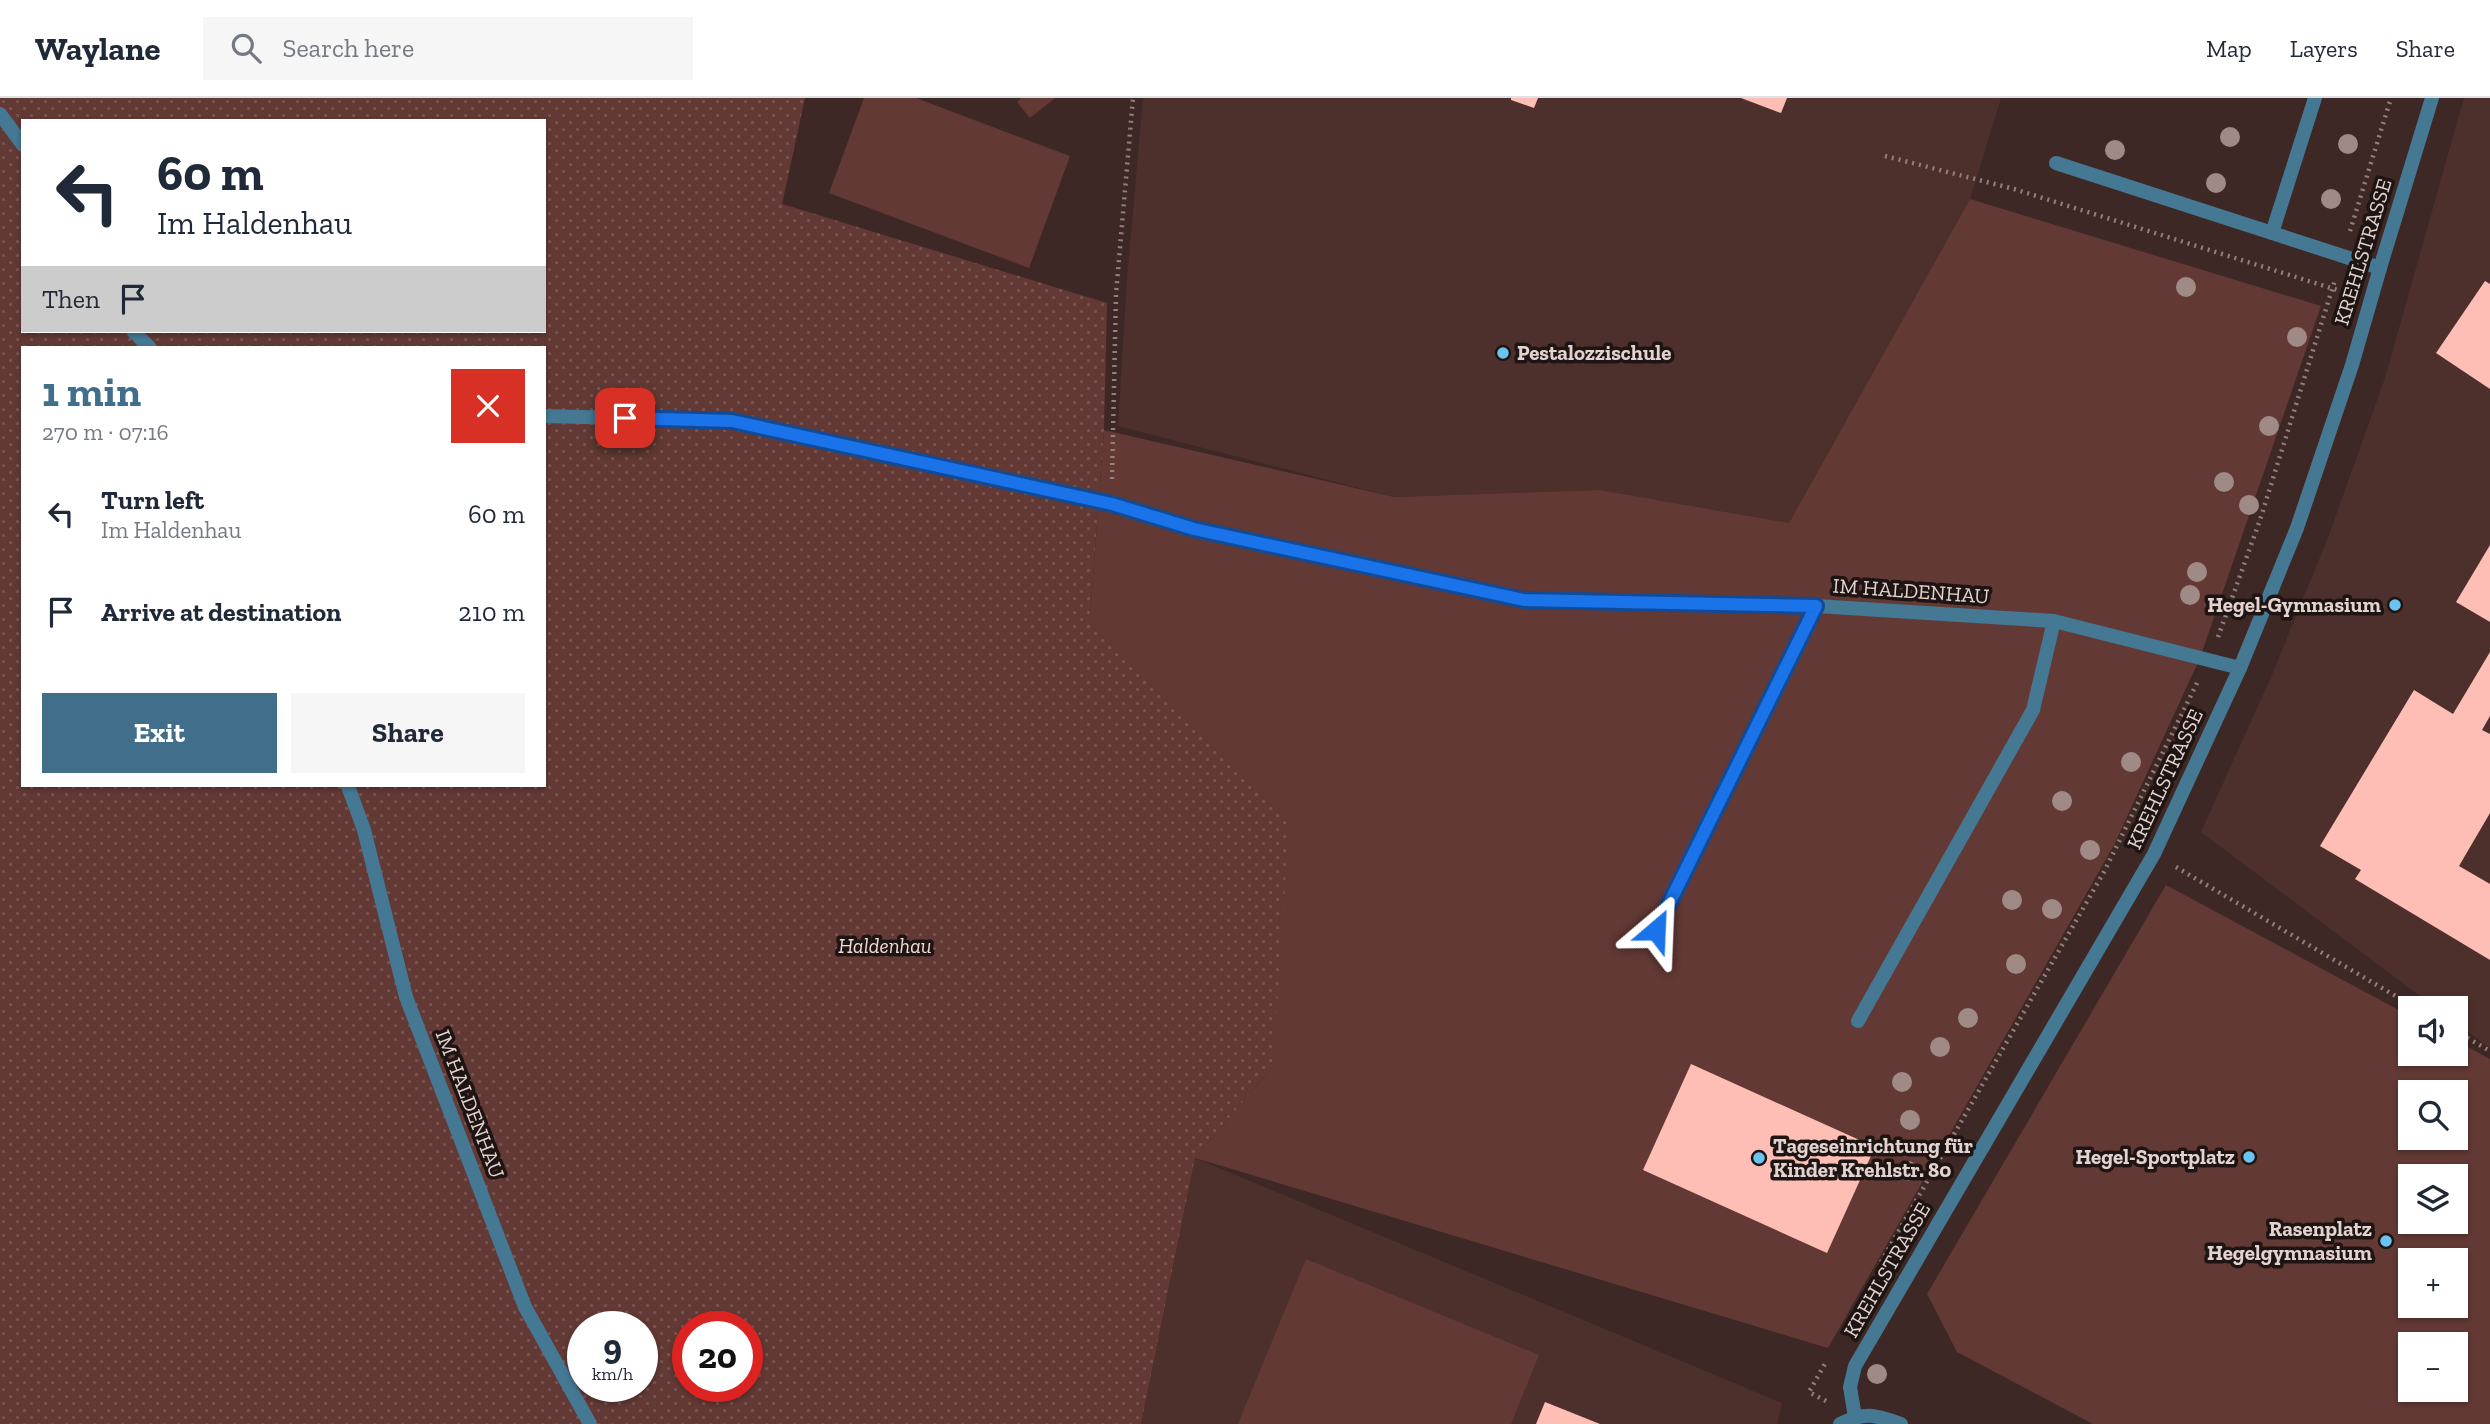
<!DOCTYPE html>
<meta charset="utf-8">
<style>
body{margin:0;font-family:"Zilla Slab",serif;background:#f6f6f7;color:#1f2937;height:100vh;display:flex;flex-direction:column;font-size:26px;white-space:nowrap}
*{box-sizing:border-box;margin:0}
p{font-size:23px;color:#747a83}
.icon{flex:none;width:38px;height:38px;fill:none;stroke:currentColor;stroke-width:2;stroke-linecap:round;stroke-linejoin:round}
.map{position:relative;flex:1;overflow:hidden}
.side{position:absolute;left:21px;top:248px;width:525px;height:441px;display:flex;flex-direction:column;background:#fff;border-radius:0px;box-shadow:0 2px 5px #0004}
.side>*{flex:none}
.banner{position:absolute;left:21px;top:21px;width:525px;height:214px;border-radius:0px;box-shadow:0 2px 5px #0004;background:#fff;color:#1f2937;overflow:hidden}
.controls{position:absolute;left:2398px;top:898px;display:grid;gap:14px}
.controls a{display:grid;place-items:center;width:70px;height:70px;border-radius:0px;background:#fff;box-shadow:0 2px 5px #0004;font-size:35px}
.speed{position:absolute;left:567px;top:1213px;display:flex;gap:14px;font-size:35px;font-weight:700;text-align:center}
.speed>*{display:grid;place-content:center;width:91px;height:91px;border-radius:50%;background:#fff;box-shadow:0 2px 5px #0004;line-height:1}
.speed small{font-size:18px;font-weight:400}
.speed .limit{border:10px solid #d22;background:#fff;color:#111}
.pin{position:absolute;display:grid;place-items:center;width:60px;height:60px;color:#fff;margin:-30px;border-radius:14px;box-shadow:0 4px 10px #0006}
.me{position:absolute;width:77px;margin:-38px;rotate:26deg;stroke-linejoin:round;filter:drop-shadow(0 0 5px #0008)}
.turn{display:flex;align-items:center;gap:24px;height:147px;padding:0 21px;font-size:32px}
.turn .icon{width:91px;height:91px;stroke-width:2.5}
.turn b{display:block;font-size:49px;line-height:60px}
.then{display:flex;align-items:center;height:66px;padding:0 21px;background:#0003;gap:14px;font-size:26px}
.round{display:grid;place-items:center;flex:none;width:74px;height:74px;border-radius:0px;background:#f6f6f7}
.overview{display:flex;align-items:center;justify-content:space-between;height:119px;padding:0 21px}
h1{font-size:42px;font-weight:700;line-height:52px;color:#416e8b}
.cta{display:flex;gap:14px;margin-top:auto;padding:14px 21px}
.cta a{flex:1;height:80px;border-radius:0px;background:#416e8b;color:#fff;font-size:28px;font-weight:700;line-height:80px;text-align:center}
.cta a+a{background:#f6f6f7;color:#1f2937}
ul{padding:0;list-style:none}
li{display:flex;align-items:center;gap:21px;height:98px;padding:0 21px}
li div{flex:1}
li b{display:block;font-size:26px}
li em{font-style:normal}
header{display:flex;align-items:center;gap:42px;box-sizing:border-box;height:98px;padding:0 35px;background:#fff;border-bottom:2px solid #e0e1e3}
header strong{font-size:33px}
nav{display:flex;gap:38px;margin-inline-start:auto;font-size:24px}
.search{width:490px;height:63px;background:#f6f6f7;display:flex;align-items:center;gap:18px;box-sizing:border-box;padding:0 24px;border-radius:0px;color:#747a83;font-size:26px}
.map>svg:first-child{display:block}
.built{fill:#4d302c}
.grass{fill:#623934;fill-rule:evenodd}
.garden{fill:url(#garden-dots);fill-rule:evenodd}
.building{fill:#ffbeb5}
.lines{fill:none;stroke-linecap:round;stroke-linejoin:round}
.path{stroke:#92807d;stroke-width:4.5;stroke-dasharray:2 5;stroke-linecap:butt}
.service{stroke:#447893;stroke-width:14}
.pedestrian{stroke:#447893;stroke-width:14}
.minor{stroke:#447893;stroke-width:14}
.tree{fill:#a08a86}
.route-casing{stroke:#114b97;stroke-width:18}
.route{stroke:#1a73e8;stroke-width:12}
.poi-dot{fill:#6ac3f1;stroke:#1e1412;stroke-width:2.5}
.labels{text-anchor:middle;stroke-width:7;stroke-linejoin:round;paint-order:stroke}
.street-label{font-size:21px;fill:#e2d3d1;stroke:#1e1412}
.poi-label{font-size:21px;font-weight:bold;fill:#e2d3d1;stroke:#1e1412;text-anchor:end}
.park-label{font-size:21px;font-style:italic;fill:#f0dad6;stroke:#1e1412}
</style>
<header>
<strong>Waylane</strong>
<div class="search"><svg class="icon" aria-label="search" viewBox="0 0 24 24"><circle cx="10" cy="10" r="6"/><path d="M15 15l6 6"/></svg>Search here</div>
<nav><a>Map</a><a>Layers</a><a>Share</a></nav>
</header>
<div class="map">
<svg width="2490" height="1326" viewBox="0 0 2490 1326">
<defs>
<pattern id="garden-dots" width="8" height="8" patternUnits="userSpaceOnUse" patternTransform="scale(1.75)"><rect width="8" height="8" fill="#623934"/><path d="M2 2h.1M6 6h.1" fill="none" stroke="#785550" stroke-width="1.8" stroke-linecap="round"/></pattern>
</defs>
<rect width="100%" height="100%" fill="#3e2825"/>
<g class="built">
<path d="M1143,0H2001L1970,101L1789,425L1600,392L1394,399L1118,328L1127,182Z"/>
<path d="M2464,0H2490V950L2455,924V910H2436L2201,734L2272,577L2329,437L2385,280Z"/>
<path d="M1195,1060L1782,1305L1777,1326H1141Z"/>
</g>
<g class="grass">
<path d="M864,0H916L1070,58L1029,170L829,95Z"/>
<path d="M1021,0H1055L1030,20L1017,4Z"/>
<path d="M1970,101L2321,208L2200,560L2114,747L1828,1250L1195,1060L1273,968L1090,518L1104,332L1394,399L1600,392L1789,425Z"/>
<path d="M2166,787L2410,918V956H2455V942L2490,961V1326H2093L1957,1254L1927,1196ZM2410,994H2455V1040H2410ZM2455,1078V1124H2410V1078ZM2455,1162V1208H2410V1162ZM2410,1246H2455V1292H2410Z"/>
<path d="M1306,1161L1539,1257L1511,1326H1238Z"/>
</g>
<path class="garden" d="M0,0H805L782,106L1107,205L1104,332L1090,518L1289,723L1273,968L1195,1060L1141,1326H0ZM23,23H544V233H23ZM23,250H544V688H23ZM583,1228H642V1288H583ZM688,1228H747V1288H688Z"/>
<g class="building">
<path d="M1511,0H1538L1534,10L1511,2Z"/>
<path d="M1741,0H1787L1781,15Z"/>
<path d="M2485,183L2490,186V291L2436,255Z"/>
<path d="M2490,447V524L2456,504Z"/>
<path d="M2490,554V618L2482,632L2490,636V715L2459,768L2490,786V862L2355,781L2361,772L2320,748L2414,592L2453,616Z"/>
<path d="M1691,966L1875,1049L1827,1155L1643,1072Z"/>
<path d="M1545,1304L1600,1326H1536Z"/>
</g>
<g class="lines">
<g class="path">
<path d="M1885,58L2014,91L2347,195"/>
<path d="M2350,133L2391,0"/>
<path d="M1112,381L1116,196L1133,0"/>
<path d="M2218,539L2260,422L2335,182"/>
<path d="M2176,769L2416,910"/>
<path d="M2455,933L2490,953"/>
<path d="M1881,1164L2105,772L2197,585"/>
<path d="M1826,1303L1809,1294L1826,1264"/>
</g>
<g class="service">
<path d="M0,16L23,47"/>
<path d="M2056,65L2380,170"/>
<path d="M2272,135L2315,0"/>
<path d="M133,233L150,250"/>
<path d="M544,318L732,323L1112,406L1194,431L1524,503L1816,508L2054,523L2240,570"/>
<path d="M348,688L364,732L406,899L525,1209L590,1326"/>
<path d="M1656,832L1816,508"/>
<path d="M1858,923L2033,612L2054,523"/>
</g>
<path class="pedestrian" d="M1925,1148L2154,756L2240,570L2297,430L2352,267L2380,170"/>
<g class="minor">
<path d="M2380,170L2432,0"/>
<path d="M1855,1319L1850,1289L1855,1268L1925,1148"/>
<path d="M1840,1326C1866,1313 1876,1317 1901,1326"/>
</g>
</g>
<g class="tree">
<circle cx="2230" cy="39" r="10"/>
<circle cx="2348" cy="46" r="10"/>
<circle cx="2115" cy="52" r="10"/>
<circle cx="2216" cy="85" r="10"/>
<circle cx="2331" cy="101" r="10"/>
<circle cx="2186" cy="189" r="10"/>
<circle cx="2297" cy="239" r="10"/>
<circle cx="2269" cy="328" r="10"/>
<circle cx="2224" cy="384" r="10"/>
<circle cx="2249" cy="407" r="10"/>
<circle cx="2197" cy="474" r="10"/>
<circle cx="2190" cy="497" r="10"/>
<circle cx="2131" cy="664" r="10"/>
<circle cx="2062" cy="703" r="10"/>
<circle cx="2090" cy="752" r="10"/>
<circle cx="2012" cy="802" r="10"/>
<circle cx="2052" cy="811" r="10"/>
<circle cx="2016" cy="866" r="10"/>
<circle cx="1968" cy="920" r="10"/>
<circle cx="1940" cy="949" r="10"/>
<circle cx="1902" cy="984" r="10"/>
<circle cx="1910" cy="1022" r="10"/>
<circle cx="1908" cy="1073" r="10"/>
<circle cx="1877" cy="1276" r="10"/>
</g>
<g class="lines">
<g class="route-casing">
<path id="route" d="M625,320L732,323L1112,406L1194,431L1524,502L1816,508L1656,832"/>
</g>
<use href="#route" class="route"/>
</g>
<g class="poi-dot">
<circle cx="1503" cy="255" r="7"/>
<circle cx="2395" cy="507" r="7"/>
<circle cx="2249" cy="1059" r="7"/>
<circle cx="1759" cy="1060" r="7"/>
<circle cx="2386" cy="1143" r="7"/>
</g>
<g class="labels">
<g class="street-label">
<text transform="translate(2363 154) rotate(-73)" y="7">KREHLSTRASSE</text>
<text transform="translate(1911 493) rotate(4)" y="7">IM HALDENHAU</text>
<text transform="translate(2165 681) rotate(-65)" y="7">KREHLSTRASSE</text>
<text transform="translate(470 1006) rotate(69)" y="7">IM HALDENHAU</text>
<text transform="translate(1887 1172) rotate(-60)" y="7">KREHLSTRASSE</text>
</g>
<g class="poi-label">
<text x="1517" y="262" text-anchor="start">Pestalozzischule</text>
<text x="2381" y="514">Hegel-Gymnasium</text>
<text x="1773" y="1055" text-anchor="start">Tageseinrichtung für<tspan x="1773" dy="24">Kinder Krehlstr. 80</tspan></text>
<text x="2235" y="1066">Hegel-Sportplatz</text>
<text x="2372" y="1138">Rasenplatz<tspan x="2372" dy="24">Hegelgymnasium</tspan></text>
</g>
<g class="park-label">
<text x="885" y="855">Haldenhau</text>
</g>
</g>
</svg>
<div class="controls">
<a><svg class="icon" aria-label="sound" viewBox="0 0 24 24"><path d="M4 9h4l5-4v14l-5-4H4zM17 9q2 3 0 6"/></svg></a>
<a><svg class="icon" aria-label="search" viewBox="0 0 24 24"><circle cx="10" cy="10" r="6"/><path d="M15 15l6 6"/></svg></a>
<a><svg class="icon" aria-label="layers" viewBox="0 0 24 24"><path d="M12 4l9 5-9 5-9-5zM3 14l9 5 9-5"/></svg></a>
<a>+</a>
<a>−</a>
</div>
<div class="speed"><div>9<small>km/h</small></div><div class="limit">20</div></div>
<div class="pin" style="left:625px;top:320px;background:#d93025"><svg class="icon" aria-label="arrive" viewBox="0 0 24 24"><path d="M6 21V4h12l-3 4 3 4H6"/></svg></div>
<svg class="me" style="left:1656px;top:832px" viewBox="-20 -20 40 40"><path d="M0-17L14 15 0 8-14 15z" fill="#1a73e8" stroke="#fff" stroke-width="4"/></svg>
<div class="banner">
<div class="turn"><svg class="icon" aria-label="left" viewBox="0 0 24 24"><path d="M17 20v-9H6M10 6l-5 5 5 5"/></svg><div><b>60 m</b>Im Haldenhau</div></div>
<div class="then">Then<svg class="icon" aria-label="arrive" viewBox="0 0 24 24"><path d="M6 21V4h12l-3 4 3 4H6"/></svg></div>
</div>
<section class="side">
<div class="overview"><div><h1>1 min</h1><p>270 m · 07:16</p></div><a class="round" style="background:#d93025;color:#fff"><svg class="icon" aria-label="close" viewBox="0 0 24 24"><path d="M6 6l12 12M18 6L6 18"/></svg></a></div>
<ul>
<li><svg class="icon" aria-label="left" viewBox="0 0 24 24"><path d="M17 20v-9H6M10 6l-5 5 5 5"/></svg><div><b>Turn left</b><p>Im Haldenhau</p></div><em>60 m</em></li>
<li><svg class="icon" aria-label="arrive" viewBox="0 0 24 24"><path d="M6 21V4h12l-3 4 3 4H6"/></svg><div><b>Arrive at destination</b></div><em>210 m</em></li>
</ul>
<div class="cta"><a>Exit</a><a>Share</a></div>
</section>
</div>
